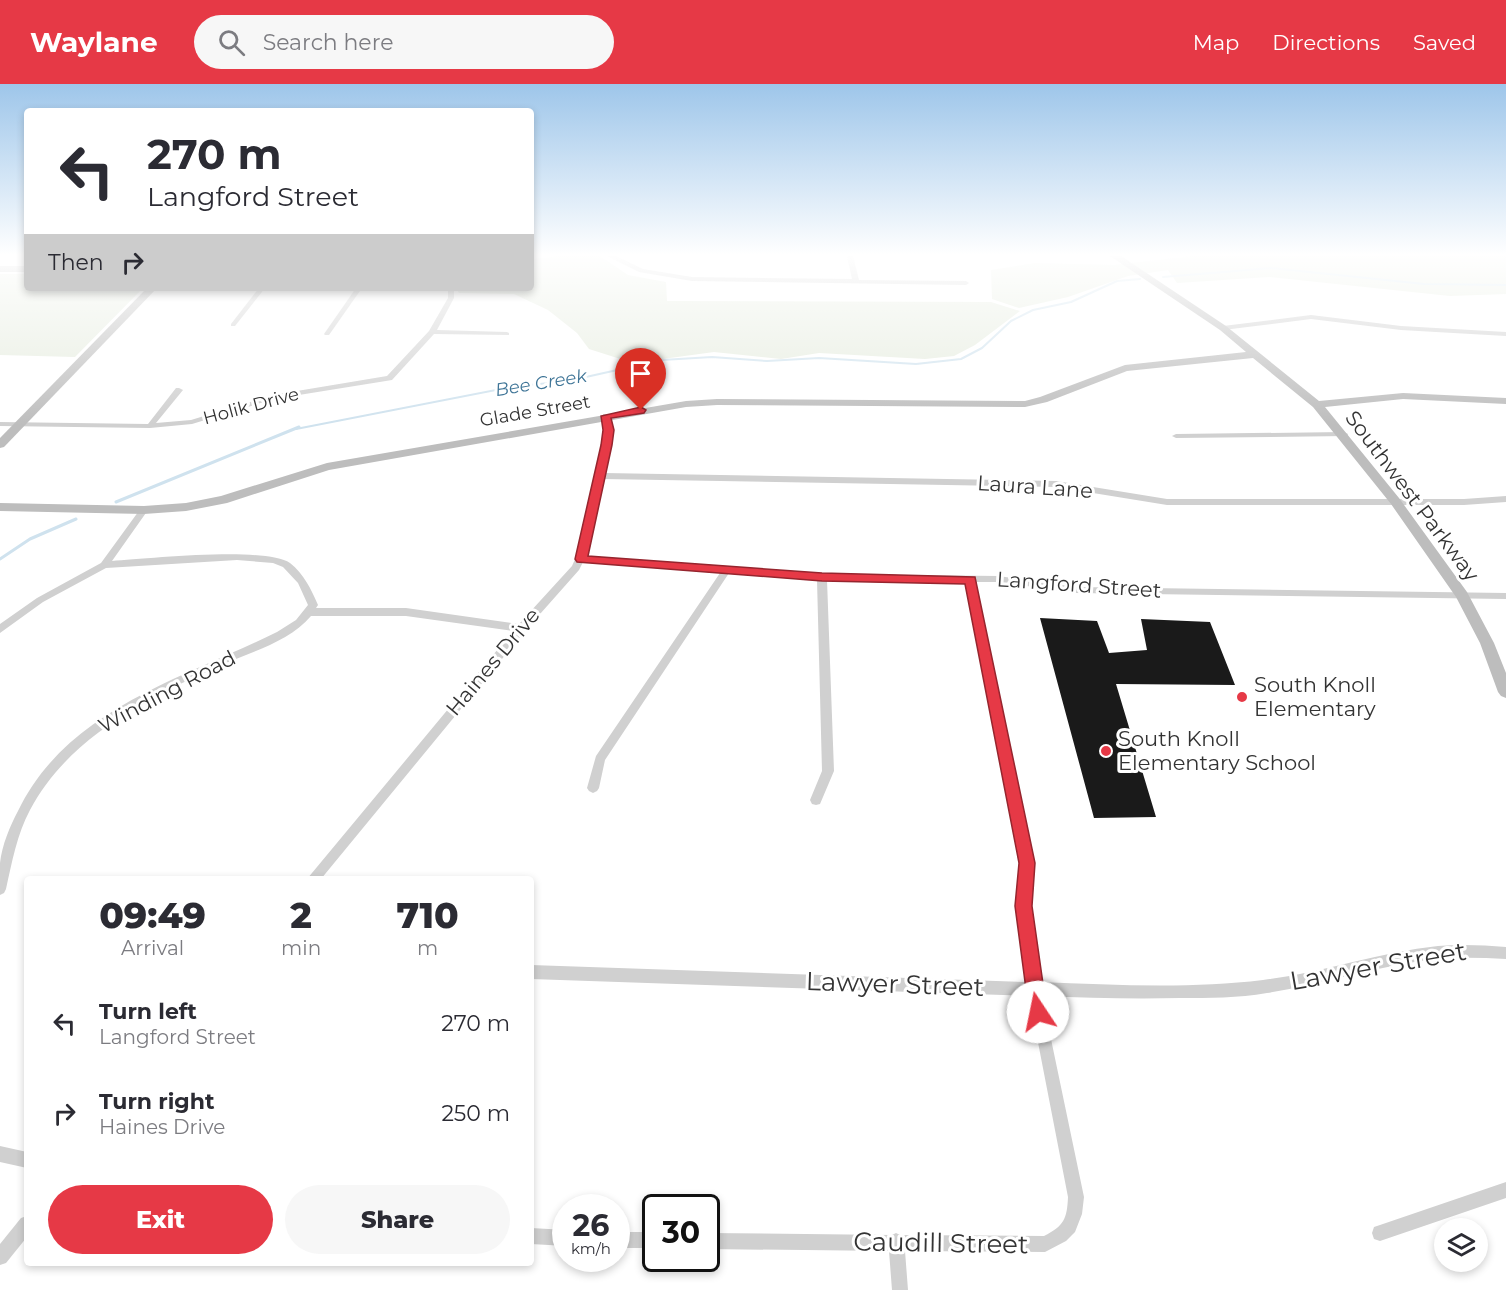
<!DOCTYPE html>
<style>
body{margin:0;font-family:Montserrat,sans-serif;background:#f7f7f7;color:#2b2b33;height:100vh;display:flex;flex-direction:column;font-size:22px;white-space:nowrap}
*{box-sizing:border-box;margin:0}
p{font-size:20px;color:#7c7c81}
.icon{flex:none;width:33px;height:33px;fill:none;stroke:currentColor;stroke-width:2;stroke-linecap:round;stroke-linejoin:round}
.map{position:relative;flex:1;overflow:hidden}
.details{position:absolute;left:24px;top:792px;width:510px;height:390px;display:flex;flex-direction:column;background:#fff;border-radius:6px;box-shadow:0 3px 9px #0003}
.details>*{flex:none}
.guide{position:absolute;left:24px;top:24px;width:510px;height:183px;border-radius:6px;box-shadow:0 3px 9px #0003;background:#fff;color:#2b2b33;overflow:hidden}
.controls{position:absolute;left:1434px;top:1134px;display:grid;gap:12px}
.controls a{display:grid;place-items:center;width:54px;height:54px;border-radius:50%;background:#fff;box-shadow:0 3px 9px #0003;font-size:30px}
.speed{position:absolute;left:552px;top:1110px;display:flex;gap:12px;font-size:30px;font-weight:700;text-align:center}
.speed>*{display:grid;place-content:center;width:78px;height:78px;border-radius:50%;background:#fff;box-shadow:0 3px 9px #0003;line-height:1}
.speed small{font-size:15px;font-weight:400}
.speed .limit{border:3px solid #111;border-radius:9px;background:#fff;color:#111}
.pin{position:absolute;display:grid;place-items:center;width:51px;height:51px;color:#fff;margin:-62px -26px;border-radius:50% 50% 50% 0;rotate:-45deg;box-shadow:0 0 6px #0007}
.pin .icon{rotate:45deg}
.me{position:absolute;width:66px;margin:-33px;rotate:349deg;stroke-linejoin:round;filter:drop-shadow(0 0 4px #0008)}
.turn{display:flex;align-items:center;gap:21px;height:126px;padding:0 24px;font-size:27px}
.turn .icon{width:78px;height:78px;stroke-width:2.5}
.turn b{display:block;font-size:42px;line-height:51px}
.then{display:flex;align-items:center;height:57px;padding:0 24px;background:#0003;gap:12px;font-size:22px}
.eta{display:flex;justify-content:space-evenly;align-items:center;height:102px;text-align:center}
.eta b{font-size:36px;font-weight:800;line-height:42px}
.primary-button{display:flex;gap:12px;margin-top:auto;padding:12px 24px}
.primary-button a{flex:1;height:69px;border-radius:36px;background:#e63946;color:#fff;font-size:24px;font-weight:800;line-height:69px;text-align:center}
.primary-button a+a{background:#f7f7f7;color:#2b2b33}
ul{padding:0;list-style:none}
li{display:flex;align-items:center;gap:18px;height:90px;padding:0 24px}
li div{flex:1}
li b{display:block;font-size:22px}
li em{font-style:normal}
header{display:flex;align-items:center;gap:36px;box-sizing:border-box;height:84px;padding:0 30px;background:#e63946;color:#fff}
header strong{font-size:28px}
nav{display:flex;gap:33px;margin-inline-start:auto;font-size:21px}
.search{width:420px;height:54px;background:#f7f7f7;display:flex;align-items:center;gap:15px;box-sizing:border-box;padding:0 21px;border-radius:33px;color:#7c7c81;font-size:22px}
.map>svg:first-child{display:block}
.green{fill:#e6ecdf}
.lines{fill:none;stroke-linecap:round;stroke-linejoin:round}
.stream-far1{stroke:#cfe2ee;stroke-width:2}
.stream{stroke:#cfe2ee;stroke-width:3}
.building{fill:#1a1a1a}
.street{fill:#d0d0d0;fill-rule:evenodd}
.secondary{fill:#bdbdbd;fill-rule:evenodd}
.route{fill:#e63946;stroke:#96252e;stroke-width:1.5}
.poi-dot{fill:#e63946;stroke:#fff;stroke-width:2}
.labels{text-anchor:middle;stroke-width:6;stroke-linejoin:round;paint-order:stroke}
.far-water-label{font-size:18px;font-style:italic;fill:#3f7597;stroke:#fff}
.far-street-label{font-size:18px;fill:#333;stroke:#fff}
.street-label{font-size:21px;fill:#333;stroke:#fff}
.poi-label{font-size:21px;fill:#333;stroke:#fff;text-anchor:start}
.near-street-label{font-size:26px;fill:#333;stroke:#fff}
</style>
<header>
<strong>Waylane</strong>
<div class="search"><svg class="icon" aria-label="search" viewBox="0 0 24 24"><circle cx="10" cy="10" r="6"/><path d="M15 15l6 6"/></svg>Search here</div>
<nav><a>Map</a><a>Directions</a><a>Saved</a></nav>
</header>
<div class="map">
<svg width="1506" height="1206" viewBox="0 0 1506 1206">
<rect width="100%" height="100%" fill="#fff"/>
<g class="green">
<path d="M560,172H600L628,191L666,198L667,217L991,218L1020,227L975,261L954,272L925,275L819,269L781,275L714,268L633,279L589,265L577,249L548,226L514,210L459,209L456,204H531V175Z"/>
<path d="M1192,172H1506V210L1450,212L1269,193L1177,199L1168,186L1128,192L1068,213L1019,224L992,215L991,186L1035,179L1114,181Z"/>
<path d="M0,190H27V204H143L75,273L0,271Z"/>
</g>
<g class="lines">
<g class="stream-far1">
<path d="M1163,193L1271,184L1424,200L1506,201"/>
<path d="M296,345L511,303L568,297L662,276L712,273L767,277L819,274L916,280L961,275L982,264L1011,237L1033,226L1071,218L1117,197L1140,195"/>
</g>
<g class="stream">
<path d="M116,418L299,343"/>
<path d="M0,475L30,455L76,435"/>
</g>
</g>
<path class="building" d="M1040,534L1097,537L1109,569L1147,566L1141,535L1210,538L1235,601L1116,600L1156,733L1094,734Z"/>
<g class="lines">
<g class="street">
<path d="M607,172H616L643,185L692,193L852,195L847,172H853L859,196L966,197L969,199L966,201L692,197L639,188Z"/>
<path d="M259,204H265L235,242H231V240Z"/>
<path d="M356,204H362L329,251H325L324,250Z"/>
<path d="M448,204H454V214L437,246L507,248L509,249V251L434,250L392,296L274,315L192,340L150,344L0,342V338L148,340L176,304H179L183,306L156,339L191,336L273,311L387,292L429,247L448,214Z"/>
<path d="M1311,231L1401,242L1506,248V252L1401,246L1311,235L1223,246L1220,244L1223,242Z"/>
<path d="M603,330H606L610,332L612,346L604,389L1056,397L1167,415H1464L1506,412V418L1464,421H1167L1056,403L603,395L590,464L586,472L822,490L998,492L1076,503L1506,509V515L1076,509L998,498H976L1033,779L1029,822L1040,898C1114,901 1190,905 1263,896C1322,889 1379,868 1438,862C1461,860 1483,861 1506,863V875C1483,874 1460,873 1437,875C1380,881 1324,900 1267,909C1238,914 1209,914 1180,914C1134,915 1088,914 1042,912L1084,1113L1082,1130L1075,1148L1066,1157L1045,1168L905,1167L908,1206H892L889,1167L706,1165V1149L892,1151L896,1149L900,1151L1044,1152C1064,1142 1067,1135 1068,1113L1029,912L531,895V881L1026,898L1017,822L1021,779L967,498L827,496L834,687L820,720L816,721L812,720L810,716L822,687L817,496L729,489L605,676L599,704L597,707L593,709L589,707L587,704L596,672L720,489L583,478L579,486L525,547L321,795H307L513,547L406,532H311C290,557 254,567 224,580C151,612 69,652 30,726C17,750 12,778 6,805L4,809L0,811C0,800 0,789 0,779C2,761 10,742 18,727C67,625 184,594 277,548L296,536L308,521L298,499L283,483L273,479L237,476L106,484L43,518L0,549V540L37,514L101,479L141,424L144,423L148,426L112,477C146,475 265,462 290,479C304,490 311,505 318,521L316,524H406L519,540L572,482L580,464L602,361L604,346Z"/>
<path d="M1344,348L1348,350L1347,352L1176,354L1172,352L1176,350Z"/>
<path d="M0,1062L27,1068V1084L0,1078Z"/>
<path d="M1506,1098V1114L1380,1157L1374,1155L1372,1149L1374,1143L1380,1141Z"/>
<path d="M27,1132V1153L6,1179L0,1181V1160L21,1134Z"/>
<path d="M531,1144L566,1146V1162L531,1160Z"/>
<rect x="616" y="1148" width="40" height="16"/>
</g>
<g class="secondary">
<path d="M1110,172H1121L1226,242L1319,317L1403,309L1506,314V320L1403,315L1325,323L1399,414L1467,508L1494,559L1506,589V614L1501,612L1498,608L1480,559L1456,513L1391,420L1313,323L1253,274L1127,287L1047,318L1025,323L717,321L686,323L329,386L227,419L186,427L144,430L0,427V419L144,422L186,419L221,412L327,379L686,317L717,315L1025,317L1040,313L1125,281L1246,268L1220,246Z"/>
<rect x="0" y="182" width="27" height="6"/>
<path d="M147,204H157L4,363L0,364V354Z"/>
</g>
</g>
<linearGradient id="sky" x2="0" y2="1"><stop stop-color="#9ec6ea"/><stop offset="0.5" stop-color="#fff"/><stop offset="1" stop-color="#fff" stop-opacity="0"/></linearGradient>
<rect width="1506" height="341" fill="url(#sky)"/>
<path class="route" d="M641,323L646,326L644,329L611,334L614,346L612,361L588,472L822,489L975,493L1035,779L1032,822L1047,928L1045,934L1038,937L1032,934L1029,928L1015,822L1019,779L965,500L822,497L577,478L575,475L601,361L603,346L601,332Z"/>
<g class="poi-dot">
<circle cx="1242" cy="613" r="6"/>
<circle cx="1106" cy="667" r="6"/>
</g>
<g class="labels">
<g class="far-water-label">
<text transform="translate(541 299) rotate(-9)" y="6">Bee Creek</text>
</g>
<g class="far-street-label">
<text transform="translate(251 322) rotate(-15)" y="6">Holik Drive</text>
<text transform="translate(535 327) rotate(-10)" y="6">Glade Street</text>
</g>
<g class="street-label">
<text transform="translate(1035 403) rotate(4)" y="7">Laura Lane</text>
<text transform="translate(1412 412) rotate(53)" y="7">Southwest Parkway</text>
<text transform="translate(1079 501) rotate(4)" y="7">Langford Street</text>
<text transform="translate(493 578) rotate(-50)" y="7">Haines Drive</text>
<text transform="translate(167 608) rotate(-28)" y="7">Winding Road</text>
</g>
<g class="poi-label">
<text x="1254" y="608">South Knoll<tspan x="1254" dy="24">Elementary</tspan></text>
<text x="1118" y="662">South Knoll<tspan x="1118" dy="24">Elementary School</tspan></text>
</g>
<g class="near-street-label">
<text transform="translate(1378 882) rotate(-10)" y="9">Lawyer Street</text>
<text transform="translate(895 900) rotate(2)" y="9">Lawyer Street</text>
<text transform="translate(941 1159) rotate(1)" y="9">Caudill Street</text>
</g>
</g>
</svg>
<div class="controls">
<a><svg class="icon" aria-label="layers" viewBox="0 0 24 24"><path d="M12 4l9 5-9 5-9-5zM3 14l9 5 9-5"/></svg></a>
</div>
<div class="speed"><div>26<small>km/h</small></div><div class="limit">30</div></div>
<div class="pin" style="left:641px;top:326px;background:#d93025"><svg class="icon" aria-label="arrive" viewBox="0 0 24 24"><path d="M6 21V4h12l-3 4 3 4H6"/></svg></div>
<svg class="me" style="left:1038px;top:928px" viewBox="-20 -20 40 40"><circle r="19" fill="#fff"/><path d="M0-13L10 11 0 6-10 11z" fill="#e63946"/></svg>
<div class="guide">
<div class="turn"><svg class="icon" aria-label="left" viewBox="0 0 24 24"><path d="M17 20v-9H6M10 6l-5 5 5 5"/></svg><div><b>270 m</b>Langford Street</div></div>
<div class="then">Then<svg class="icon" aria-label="right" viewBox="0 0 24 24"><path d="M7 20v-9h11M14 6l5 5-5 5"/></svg></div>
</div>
<section class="details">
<div class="eta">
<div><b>09:49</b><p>Arrival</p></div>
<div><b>2</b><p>min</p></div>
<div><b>710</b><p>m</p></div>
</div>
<ul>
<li><svg class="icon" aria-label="left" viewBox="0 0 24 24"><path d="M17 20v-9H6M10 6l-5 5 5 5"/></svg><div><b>Turn left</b><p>Langford Street</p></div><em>270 m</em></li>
<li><svg class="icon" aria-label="right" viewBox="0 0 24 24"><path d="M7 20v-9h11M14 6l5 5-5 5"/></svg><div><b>Turn right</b><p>Haines Drive</p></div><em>250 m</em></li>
</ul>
<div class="primary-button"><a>Exit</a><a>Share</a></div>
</section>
</div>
